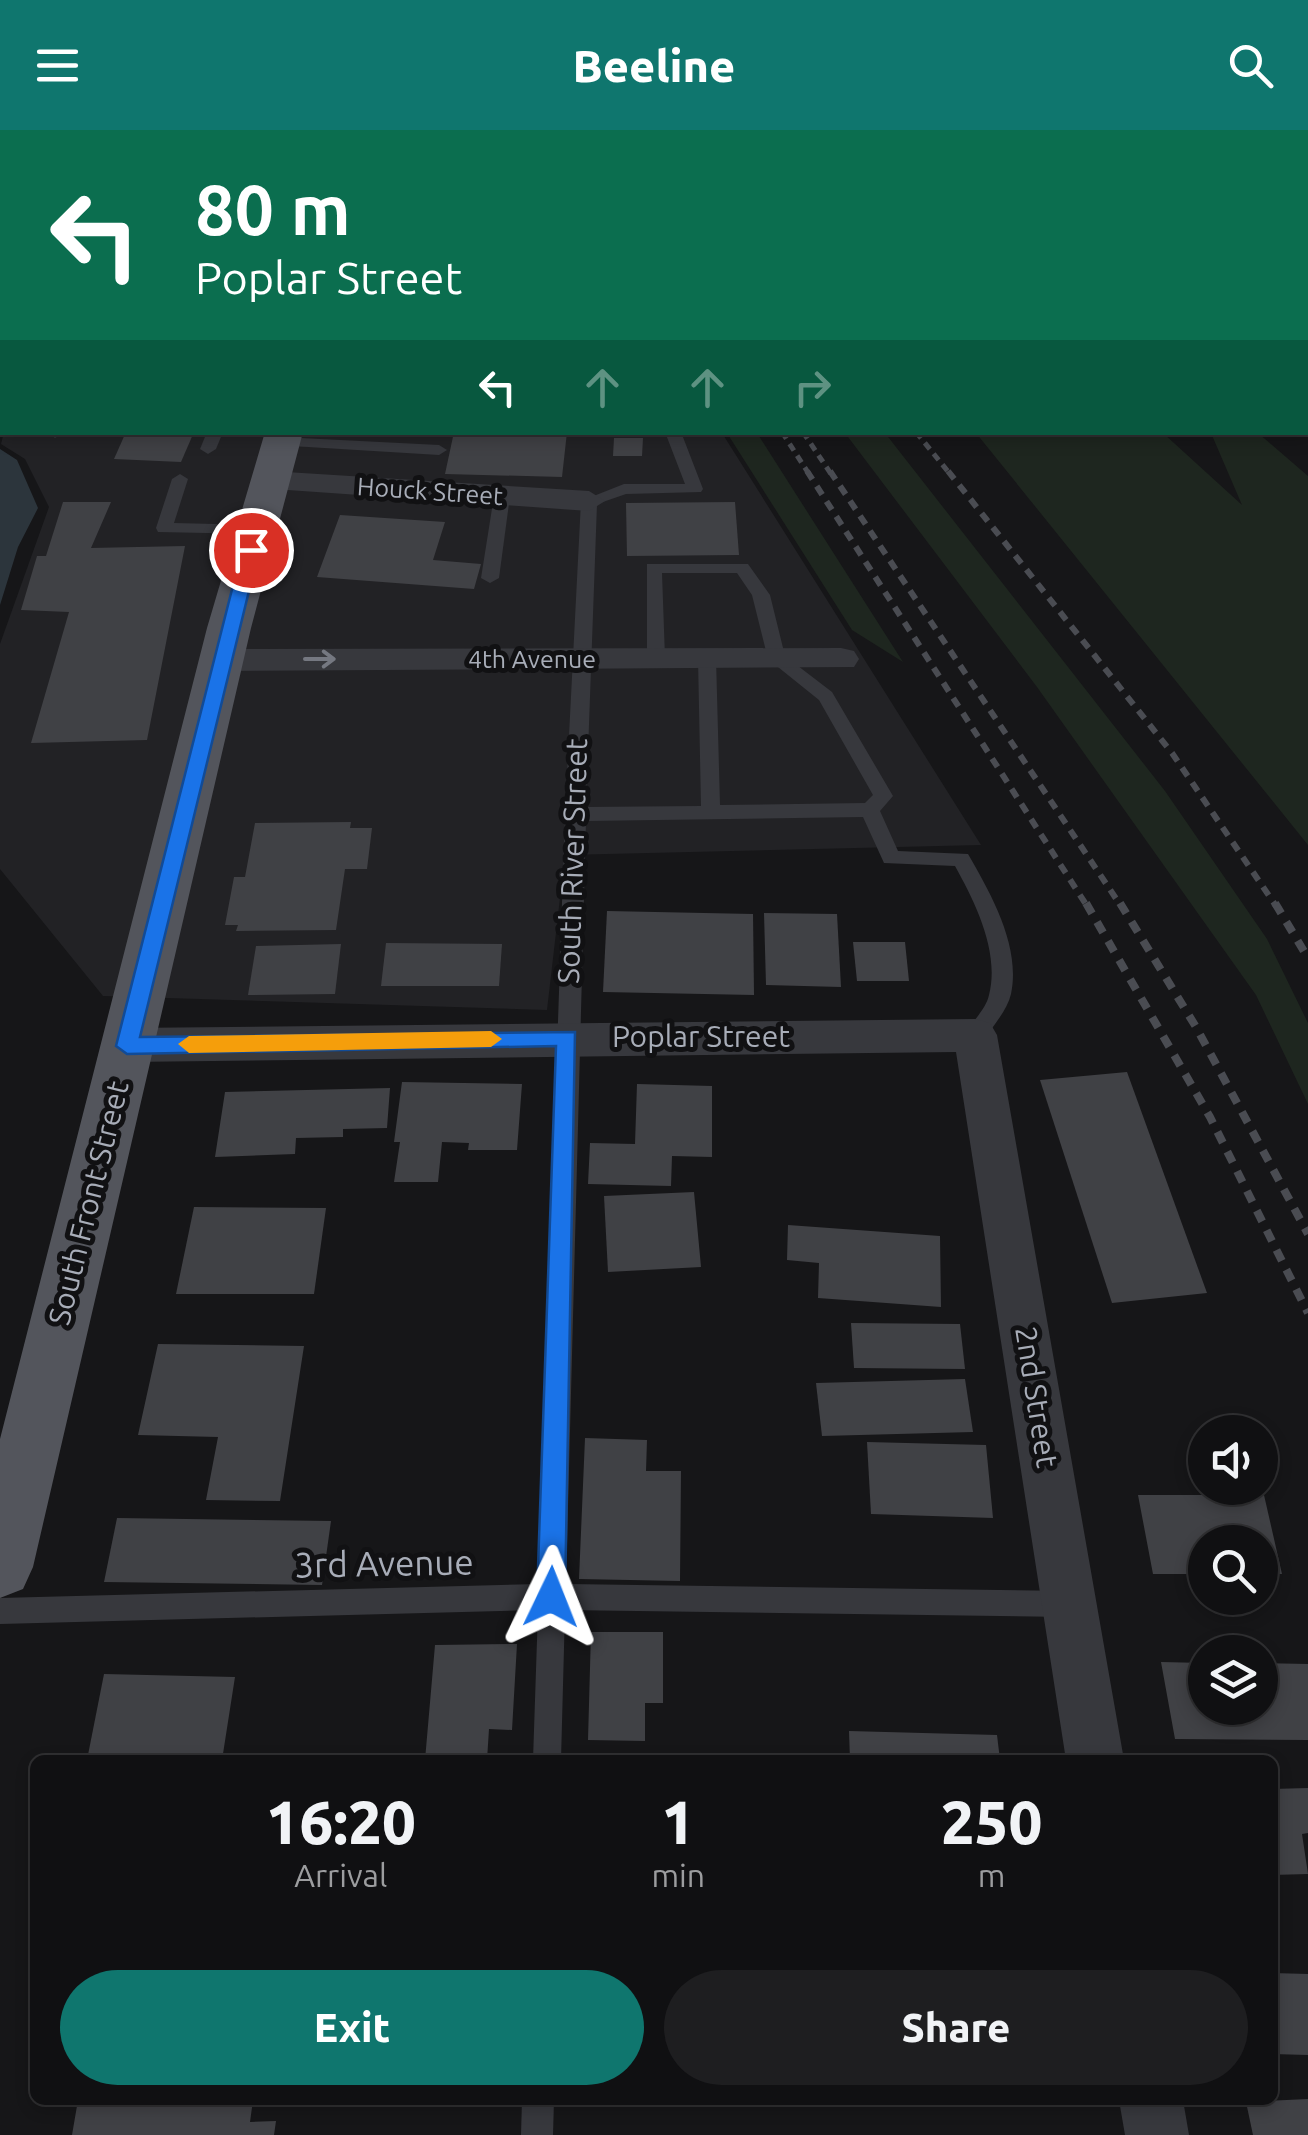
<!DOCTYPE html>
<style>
body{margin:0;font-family:Ubuntu,sans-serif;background:#1e1e20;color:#f1f3f6;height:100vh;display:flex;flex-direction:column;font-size:38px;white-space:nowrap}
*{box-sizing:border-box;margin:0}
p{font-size:32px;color:#9c9d9f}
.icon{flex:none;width:55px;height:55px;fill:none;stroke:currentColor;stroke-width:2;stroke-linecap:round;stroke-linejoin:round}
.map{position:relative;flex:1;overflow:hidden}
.details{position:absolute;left:30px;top:1625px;width:1248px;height:350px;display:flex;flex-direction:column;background:#101012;border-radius:15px;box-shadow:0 5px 15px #0003,0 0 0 2px #303032}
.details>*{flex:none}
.hud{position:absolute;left:0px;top:0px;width:1310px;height:305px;box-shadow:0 5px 15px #0003,0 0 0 2px #303032;background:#0b6e4f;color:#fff;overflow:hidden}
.fabs{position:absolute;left:1188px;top:1285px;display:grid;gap:20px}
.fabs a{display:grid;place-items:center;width:90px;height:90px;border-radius:50%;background:#101012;box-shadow:0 5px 15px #0003,0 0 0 2px #303032;font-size:50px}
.pin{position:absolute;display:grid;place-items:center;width:85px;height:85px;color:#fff;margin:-42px;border:5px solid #fff;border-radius:50%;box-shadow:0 2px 10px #0007}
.me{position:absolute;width:110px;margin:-55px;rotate:2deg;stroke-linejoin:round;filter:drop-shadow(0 0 8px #0008)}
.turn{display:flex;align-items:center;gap:35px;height:210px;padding:0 30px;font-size:45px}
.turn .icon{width:130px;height:130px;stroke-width:2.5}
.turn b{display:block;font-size:70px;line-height:85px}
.lanes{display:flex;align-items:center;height:95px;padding:0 30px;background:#0003;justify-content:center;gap:50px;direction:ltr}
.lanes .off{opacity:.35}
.eta{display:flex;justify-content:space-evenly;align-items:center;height:170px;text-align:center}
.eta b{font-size:60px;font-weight:800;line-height:70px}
.cta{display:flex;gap:20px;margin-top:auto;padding:20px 30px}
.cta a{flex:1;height:115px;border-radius:60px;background:#0f766e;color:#fff;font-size:40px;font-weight:800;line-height:115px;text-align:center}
.cta a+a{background:#1e1e20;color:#f1f3f6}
header{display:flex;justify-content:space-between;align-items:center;height:130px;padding:0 30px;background:#0f766e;color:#fff;font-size:45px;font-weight:800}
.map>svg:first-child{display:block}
.built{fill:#222225}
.green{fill:#1e261f}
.water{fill:#2c353c}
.building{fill:#404145}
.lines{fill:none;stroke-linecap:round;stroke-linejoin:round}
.lane{fill:#37383d;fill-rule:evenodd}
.street{fill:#37383d;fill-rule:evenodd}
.primary{fill:#53555c;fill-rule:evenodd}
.rail-far2{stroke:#4a4c52;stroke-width:5;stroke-dasharray:8 6;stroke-linecap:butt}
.rail-far1{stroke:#4a4c52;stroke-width:6;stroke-dasharray:10 8;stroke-linecap:butt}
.rail{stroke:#4a4c52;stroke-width:8;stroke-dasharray:12 10;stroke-linecap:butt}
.oneway{stroke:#757881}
.route{fill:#1a73e8;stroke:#114b97;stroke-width:2.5}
.slow{fill:#f59e0b}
.labels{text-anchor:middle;stroke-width:10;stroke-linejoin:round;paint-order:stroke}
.far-street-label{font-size:25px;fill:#a8adb8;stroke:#111113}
.street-label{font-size:30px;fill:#a8adb8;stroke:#111113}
.near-street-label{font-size:35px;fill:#a8adb8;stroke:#111113}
</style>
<header><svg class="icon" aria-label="menu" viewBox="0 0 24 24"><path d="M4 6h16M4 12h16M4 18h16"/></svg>Beeline<svg class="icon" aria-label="search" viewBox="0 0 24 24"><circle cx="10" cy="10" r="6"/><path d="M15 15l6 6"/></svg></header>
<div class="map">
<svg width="1308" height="2005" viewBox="0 0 1308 2005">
<rect width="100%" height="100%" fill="#161618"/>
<g class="built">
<path d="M106,0H532L533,2H105Z"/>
<path d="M4,302L722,303L981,715L565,725L547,880L103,866L0,739V514L49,377L25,329L1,314Z"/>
</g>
<g class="green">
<path d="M727,303H757L903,532L852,500Z"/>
<path d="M845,303H885L1165,661L1267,809L1308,893V974L1256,865L1037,557Z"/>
<path d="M976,303H1163L1242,375L1211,303H1258L1308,346V715Z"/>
</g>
<g class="water">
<path d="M0,0H103L2,2L0,289Z"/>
<path d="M0,319L17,330L38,378L18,417L0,475Z"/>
</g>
<g class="building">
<path d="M126,302H194L181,332L114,329Z"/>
<path d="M454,302H567L562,347L445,344Z"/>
<path d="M614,308H643L642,326H613Z"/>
<path d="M63,372H111L91,418L185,416L147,610L31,613L69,482L21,480L37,426H46Z"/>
<path d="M735,372L739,425L627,426L626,373Z"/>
<path d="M340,385L445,392L433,430L481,434L474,459L317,447Z"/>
<path d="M351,692L350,698H372L367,739H345L336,800L236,801L238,795H225L234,747H245L255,693Z"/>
<path d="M607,781L753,784L754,865L603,862Z"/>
<path d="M764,783L837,784L841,857L766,855Z"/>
<path d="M853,812H905L909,851H857Z"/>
<path d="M386,813L502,814L499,856H381Z"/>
<path d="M341,814L335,864L248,865L256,816Z"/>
<path d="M1127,942L1207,1163L1112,1173L1040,950Z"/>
<path d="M402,952L522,954L517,1020H468L469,1013L442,1012L438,1052H394L400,1012H394Z"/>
<path d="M637,954L712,956V1027L672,1026L671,1056L588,1054L590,1013L635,1014Z"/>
<path d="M390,958L387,998L343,999V1007L296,1008L295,1024L215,1027L225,962Z"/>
<path d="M694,1062L701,1137L608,1142L604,1066Z"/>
<path d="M194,1077L326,1078L314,1164H176Z"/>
<path d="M788,1095L940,1106L941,1177L818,1168L819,1133L787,1130Z"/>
<path d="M851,1193L960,1194L965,1239L854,1238Z"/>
<path d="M158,1214L304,1216L280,1371L206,1370L218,1307L138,1305Z"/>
<path d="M965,1249L973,1302L822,1306L816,1253Z"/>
<path d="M585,1308L647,1310L646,1341H681L680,1451L579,1449Z"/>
<path d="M867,1312L986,1315L993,1388L871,1384Z"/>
<path d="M1138,1365H1264L1282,1444H1260V1412H1205V1444H1153Z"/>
<path d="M117,1388L331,1391L322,1455L104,1452Z"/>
<path d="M591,1502H663V1573H645V1611L588,1610Z"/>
<path d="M517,1514L512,1600L489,1599L487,1630H425L435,1515Z"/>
<path d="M1161,1532L1205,1533V1578H1260V1533L1308,1534V1610L1175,1609Z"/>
<path d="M104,1544L235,1547L222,1630H87Z"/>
<path d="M849,1601L997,1605L1000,1630H850Z"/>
<path d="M1308,1658V1703L1302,1704L1308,1744L1272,1745V1659Z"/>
<path d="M1272,1843L1308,1844V1925L1272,1924Z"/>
<path d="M1308,1969V2005H1253L1246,1972Z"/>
<path d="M78,1970H253L250,1992L276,1991L274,2005H72Z"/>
</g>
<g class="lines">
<g class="lane">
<path d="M489,0H501L502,2H490Z"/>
<path d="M47,302H63V303L55,308Z"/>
<path d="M207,302H223L216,319L208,324L200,319Z"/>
<path d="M665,302H681L703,359L701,362L626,364L597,374L586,677L701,676L698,528L707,522L716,528L720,675L865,673L873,665L819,570L768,529L752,465L737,443H662L665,528L656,534L647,528V434H748L770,465L785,526L832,562L893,666L880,681L898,721L968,724C991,764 1021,816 1011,864C1007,881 992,897 983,911H967L964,905C972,892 986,879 989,865C1000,822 975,772 955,736L884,733L863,687L586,691L566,1454L1069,1461L1079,1465L1083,1474L1079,1483L1069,1487L565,1480L561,1630H533L538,1480L0,1494V1468L539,1454L565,684L581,371L624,354H685Z"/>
<path d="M281,307L439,315L447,320L439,325L275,315L273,312Z"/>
<path d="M180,344L188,349L174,393L256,395L262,396V404L158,402L156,398L172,349Z"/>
<path d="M502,361L510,366L499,448L490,453L481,448L494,366Z"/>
<path d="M522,1970H554L553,2005H521Z"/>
</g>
<g class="street">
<path d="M1074,0H1100L1102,2H1076Z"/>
<path d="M1266,0H1298L1300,2H1268Z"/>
<path d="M1308,287V306L1297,304L1308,302Z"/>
<path d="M270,341L589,361L605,371L589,381L259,358L254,351Z"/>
<path d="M841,518L854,521L859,529L854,537L222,541L209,538L204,530L209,522L222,519Z"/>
<path d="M975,889L990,893L997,905L1124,1630H1066L956,922L127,932L112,927L105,915L112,903L127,898Z"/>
<path d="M1119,1970H1183L1189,2005H1125Z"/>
</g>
<path class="primary" d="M265,302H303L251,498L33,1437L23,1459L0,1468V1309L207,498Z"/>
<g class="rail-far2">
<path d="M782,302L809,344"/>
<path d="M803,302L831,344"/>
<path d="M916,302L950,344"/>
</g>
<g class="rail-far1">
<path d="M807,341L1087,776"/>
<path d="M830,341L1121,776"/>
<path d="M948,341L1172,623L1276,776"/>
</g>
<g class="rail">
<path d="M1086,773L1210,987L1308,1183"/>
<path d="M1120,773L1196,897L1308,1104"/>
<path d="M1275,773L1308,828"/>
</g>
</g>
<defs><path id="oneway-shaft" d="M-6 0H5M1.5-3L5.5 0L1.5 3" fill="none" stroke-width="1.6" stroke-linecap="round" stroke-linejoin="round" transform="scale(2.5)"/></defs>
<use class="oneway" href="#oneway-shaft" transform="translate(320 529)"/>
<path class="route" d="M251,415L259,420L140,907L575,902L565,1467L561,1477L551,1480L541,1477L537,1467L556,916L127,924L116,916L242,420Z"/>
<path class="slow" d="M491,901L502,909L491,917L189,923L178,914L189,906Z"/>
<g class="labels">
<g class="far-street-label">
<text transform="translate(430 361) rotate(4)" y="9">Houck Street</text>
<text x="532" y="538">4th Avenue</text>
</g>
<g class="street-label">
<text transform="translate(573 731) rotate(-88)" y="10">South River Street</text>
<text x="701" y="917">Poplar Street</text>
<text transform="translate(89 1073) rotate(-76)" y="10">South Front Street</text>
<text transform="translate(1036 1267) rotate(81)" y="10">2nd Street</text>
</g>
<g class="near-street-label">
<text transform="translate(384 1434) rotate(-1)" y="12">3rd Avenue</text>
</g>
</g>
</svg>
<div class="fabs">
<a><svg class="icon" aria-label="sound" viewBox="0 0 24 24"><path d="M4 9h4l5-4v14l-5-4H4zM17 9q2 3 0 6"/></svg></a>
<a><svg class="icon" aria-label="search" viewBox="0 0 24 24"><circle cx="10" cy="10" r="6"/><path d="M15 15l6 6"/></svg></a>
<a><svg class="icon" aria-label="layers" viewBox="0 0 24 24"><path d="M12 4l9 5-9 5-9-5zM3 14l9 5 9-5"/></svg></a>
</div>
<div class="pin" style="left:251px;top:420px;background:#d93025"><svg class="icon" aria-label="arrive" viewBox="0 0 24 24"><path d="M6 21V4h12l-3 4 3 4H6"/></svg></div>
<svg class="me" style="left:551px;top:1467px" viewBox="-20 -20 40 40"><path d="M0-17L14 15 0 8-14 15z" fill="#1a73e8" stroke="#fff" stroke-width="4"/></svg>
<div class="hud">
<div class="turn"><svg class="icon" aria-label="left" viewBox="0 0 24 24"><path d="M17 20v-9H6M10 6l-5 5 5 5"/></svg><div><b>80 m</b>Poplar Street</div></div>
<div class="lanes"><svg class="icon" aria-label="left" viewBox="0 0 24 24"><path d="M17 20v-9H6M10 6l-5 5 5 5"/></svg><svg class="icon off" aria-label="ahead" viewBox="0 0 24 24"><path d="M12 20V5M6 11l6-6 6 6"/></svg><svg class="icon off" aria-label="ahead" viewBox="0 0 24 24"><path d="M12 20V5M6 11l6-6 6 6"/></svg><svg class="icon off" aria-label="right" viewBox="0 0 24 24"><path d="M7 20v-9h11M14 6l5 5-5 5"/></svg></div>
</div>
<section class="details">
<div class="eta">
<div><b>16:20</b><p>Arrival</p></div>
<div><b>1</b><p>min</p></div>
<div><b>250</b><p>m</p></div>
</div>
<div class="cta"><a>Exit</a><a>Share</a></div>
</section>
</div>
